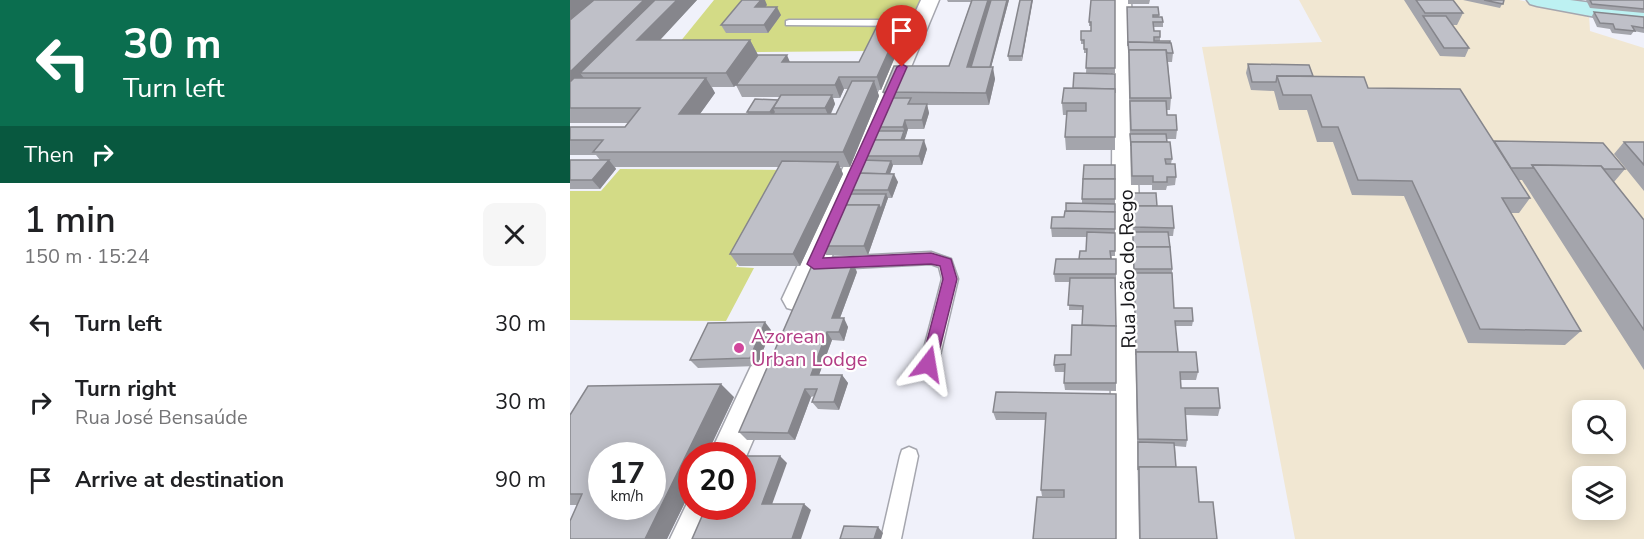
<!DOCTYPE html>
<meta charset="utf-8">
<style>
body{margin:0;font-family:"Nunito Sans",sans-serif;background:#f6f6f6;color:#202124;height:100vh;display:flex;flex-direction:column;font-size:22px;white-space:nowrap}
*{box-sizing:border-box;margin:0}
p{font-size:20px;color:#757577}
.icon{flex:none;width:33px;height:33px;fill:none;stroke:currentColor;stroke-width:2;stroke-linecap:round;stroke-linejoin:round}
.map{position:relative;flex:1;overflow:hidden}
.sheet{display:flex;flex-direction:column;background:#fff;width:570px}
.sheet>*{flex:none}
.guide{background:#0b6e4f;color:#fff;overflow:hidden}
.controls{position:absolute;left:1002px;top:400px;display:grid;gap:12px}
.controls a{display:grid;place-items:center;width:54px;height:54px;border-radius:12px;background:#fff;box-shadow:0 3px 15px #0003;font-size:30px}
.speed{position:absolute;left:18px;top:442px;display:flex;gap:12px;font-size:30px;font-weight:700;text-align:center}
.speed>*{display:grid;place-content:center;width:78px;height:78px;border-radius:50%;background:#fff;box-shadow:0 3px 15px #0003;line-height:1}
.speed small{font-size:15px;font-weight:400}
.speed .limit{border:9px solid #d22;background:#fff;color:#111}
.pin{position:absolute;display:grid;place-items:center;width:51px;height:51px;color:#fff;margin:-62px -26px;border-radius:50% 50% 50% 0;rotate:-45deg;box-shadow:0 0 6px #0007}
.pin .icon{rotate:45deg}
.me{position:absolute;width:66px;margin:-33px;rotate:14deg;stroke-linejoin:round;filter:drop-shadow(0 0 4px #0008)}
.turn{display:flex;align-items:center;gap:21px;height:126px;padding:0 24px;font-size:27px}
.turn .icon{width:78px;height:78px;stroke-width:2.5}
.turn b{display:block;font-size:42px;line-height:51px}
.then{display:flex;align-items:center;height:57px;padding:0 24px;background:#0003;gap:12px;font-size:22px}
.round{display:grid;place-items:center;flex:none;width:63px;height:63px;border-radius:12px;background:#f6f6f6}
.headline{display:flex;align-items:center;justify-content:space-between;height:102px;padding:0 24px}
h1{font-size:36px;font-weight:600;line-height:45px}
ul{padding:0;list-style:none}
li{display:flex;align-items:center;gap:18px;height:78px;padding:0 24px}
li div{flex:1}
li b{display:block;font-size:22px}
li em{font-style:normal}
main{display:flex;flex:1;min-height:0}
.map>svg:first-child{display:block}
.industrial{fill:#f1e7d2;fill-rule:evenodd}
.green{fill:#d3db86}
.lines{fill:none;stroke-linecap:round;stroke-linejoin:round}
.service-casing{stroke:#a5a6ae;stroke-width:3}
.minor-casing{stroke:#a5a6ae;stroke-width:3}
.secondary-casing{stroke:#a5a6ae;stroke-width:3}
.service{fill:#fff;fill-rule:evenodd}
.minor{fill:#fff;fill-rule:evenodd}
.secondary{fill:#bdf1f2;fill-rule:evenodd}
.wall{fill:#a4a5ac;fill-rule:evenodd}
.shaded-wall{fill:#86868c}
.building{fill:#bfc0c8;stroke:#86868c;stroke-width:1.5;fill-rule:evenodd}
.route{fill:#b44caf;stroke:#753172;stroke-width:1.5}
.hotel-dot{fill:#d1479c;stroke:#fff;stroke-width:2}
.labels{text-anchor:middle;stroke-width:4.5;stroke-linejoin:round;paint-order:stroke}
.street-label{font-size:20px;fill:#17171a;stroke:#fff}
.hotel-label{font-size:20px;fill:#b23c85;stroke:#fff;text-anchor:start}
</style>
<main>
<section class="sheet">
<div class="guide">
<div class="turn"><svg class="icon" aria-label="left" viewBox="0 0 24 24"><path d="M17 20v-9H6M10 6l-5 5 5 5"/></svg><div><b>30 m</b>Turn left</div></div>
<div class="then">Then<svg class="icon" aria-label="right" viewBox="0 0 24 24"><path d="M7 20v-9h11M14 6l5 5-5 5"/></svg></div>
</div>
<div class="headline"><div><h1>1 min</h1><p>150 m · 15:24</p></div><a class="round"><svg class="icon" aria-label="close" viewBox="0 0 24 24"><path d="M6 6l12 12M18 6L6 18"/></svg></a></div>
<ul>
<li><svg class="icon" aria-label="left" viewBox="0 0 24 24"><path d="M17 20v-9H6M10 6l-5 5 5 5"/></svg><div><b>Turn left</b></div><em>30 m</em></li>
<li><svg class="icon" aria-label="right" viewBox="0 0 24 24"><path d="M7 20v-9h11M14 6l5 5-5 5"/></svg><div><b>Turn right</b><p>Rua José Bensaúde</p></div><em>30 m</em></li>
<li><svg class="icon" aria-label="arrive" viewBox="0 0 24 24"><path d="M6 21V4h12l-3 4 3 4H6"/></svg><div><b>Arrive at destination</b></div><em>90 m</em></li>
</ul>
</section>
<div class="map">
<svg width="1074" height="539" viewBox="0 0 1074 539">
<rect width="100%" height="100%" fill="#f0f1fa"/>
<path class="industrial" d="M729,0H949L1019,15L1020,31L1074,48V539H725L632,47L752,42ZM1012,411H1046V444H1012ZM1012,477H1046V510H1012Z"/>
<g class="green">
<path d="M144,0H350L334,36H308L300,51L101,53Z"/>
<path d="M50,169L218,170L166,267L184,268L156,321L0,320V191H31Z"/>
</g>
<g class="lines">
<g class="service-casing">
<g id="service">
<path d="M219,20H351L356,23L351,26L216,25V21Z"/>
<path d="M361,252L381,259L388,279L368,364L365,369L359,371L353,369L350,364L372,279L369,267L361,264L244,270L239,268L237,264L239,260L244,258Z"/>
<path d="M339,447L346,450L348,456L331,539H311L330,456L332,450Z"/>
</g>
</g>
<g class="minor-casing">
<g id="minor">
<path d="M351,0H369L244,299L239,308L228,311L217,308L212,299Z"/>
<path d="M543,0H561L582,539H540Z"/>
<path d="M195,358L207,362L212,373L172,466V456H139L183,362Z"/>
<path d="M122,493V507H156L142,539H100Z"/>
</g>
</g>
<g class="secondary-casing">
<path id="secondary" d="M957,0H1000L1074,10V22L1026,17L967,6L960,4Z"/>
</g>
<use href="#service" class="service"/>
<use href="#minor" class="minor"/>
<use href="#secondary" class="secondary"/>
</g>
<g class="wall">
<path d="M0,0H127L90,40H180L188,55L220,62H289L330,26L333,38L311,90H307L309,96L280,167H270L273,174L230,266H169L160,254L209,167H45L46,169L30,189H0V160H30L26,155H0V127H55L58,123H0ZM166,85L172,97H210L208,100L177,112L178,114H130L145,93L142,87H164ZM274,89H278L266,114H261L265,104L263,98H270Z"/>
<path d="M377,0H439L421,67L425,79L419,105H357L359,113L354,129H338L334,140L357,149L352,165H323L320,174L328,182L322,198H318L298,255H256L251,246L277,194L275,190L286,173L291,161L289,156L300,140L304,131L302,127L315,98L313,92L379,66L401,2H378Z"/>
<path d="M450,0L452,61H439L438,56Z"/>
<path d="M545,0V73H516L517,53H514V44H511V40L521,31V26H519V22Z"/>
<path d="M558,0H580L579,4H558Z"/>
<path d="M834,0H883L893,13L887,25H882L899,48L895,57L870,56Z"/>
<path d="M893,0H934L930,8Z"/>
<path d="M1016,0H1074V13L1020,8Z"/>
<path d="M197,5L195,7L211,15L198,33H156L151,25Z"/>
<path d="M557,7H588L589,17L593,22V27H583L584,31L590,37V41L603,53L602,62H598L601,98L600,110H597V115L607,130L606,139H596L602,159L601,164L606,177L605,185L597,186L596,190H582V185H561Z"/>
<path d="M1024,12L1074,17V33L1064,31L1061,35L1042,33L1040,29L1027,27L1022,16Z"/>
<path d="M678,64L798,88L924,141L1055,169L1044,182L1074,220V370L952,180H949L960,198L949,213H941L1011,331L995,345L898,343L834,196L782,195L763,142H747L737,110H709L704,91L681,90L676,73Z"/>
<path d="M545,74V150H496L495,137L497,115H493L492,103Z"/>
<path d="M1054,142H1074V191L1044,154Z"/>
<path d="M545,165V256H541V259H546V391L495,390L494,383L495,372H485L484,365L501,355L512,325L513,310H499L500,282H485L484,274L509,259L516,251L517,237H482L481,228L512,203V199Z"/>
<path d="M562,193L587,206L604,228L603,236H599L602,269V273L604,308L623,321L622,326H605L608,352L628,372L626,380H611V388L650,408L648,416L616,415L617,440L616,447L605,446L606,467L629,502L647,539H569Z"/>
<path d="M287,272L270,318L278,327L274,341L262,340L249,375H272L278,383L269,410L248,409L242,402L244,396L241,397L225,440H177L169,432Z"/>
<path d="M201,330L187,366L128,368L120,360Z"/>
<path d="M546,394V539L494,496H472L471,490L476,420H426L423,412Z"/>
<path d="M164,397L136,456H122V488L97,539H0L8,505H0V415Z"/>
</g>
<g class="shaded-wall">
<path d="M0,0H27L0,22Z"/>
<path d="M74,0H96L10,73L17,82L0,99V72Z"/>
<path d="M107,0H127L76,55L67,40Z"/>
<path d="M191,0H195L197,5L189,15L185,7Z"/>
<path d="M418,0H423L401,74L397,67Z"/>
<path d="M437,0H439L418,79V74Z"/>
<path d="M462,0H463L452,61V56Z"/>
<path d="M207,7L211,15L198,33L194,25Z"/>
<path d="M330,26L333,38L311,90L307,77Z"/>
<path d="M180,40L188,55L164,87L156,73Z"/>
<path d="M217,55L222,67L212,62Z"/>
<path d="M423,67L425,79L419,105L416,93Z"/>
<path d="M269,77L274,89L270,98L265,85Z"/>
<path d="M136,78L145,93L119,129L109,114Z"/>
<path d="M304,81L309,96L280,167L273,152Z"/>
<path d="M262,95L265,104L259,117L255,108Z"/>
<path d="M208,100L203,108L205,112L202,117L200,112Z"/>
<path d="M357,104L359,113L354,129L352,120Z"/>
<path d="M335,120L338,129L336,136L333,127Z"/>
<path d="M334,131L336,136L331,149L329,144Z"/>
<path d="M354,140L357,149L352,165L349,156Z"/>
<path d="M39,160L46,169L30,189L22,180Z"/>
<path d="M321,161L323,165L317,182L315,178Z"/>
<path d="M268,162L273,174L230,266L223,254Z"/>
<path d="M324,174L328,182L322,198L318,190Z"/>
<path d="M316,194L318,198L298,255L294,246L309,205Z"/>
<path d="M283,263L287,272L267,326L262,318Z"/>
<path d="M274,318L278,327L274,341L269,332Z"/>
<path d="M195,322L201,330L187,366L180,358Z"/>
<path d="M257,332L262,340L246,383L241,375Z"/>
<path d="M272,375L278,383L269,410L264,402Z"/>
<path d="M151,384L164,397L136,456H122V488L97,539H75Z"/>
<path d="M235,389L241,397L225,440L218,433Z"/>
<path d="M210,456L217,463L200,510L192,504Z"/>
<path d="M234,504L241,510L231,539H222Z"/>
<path d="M308,527L313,533L311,539H304Z"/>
</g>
<g class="building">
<path d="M24,0H74L0,72V20Z"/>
<path d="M85,0H107L67,40H180L156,73H10Z"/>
<path d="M172,0H191L185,7H207L194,25H151Z"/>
<path d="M402,0H418L397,67H423L416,93L313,92L324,66H379Z"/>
<path d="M421,0H437L420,67H401Z"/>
<path d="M450,0H462L452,56H438Z"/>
<path d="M521,0H545V68H516L517,49H514V40H511V31H521V22H519Z"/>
<path d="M846,0H883L893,13H855Z"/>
<path d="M914,0H934L933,4Z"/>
<path d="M1020,0H1074V9L1022,4Z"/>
<path d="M557,7H588L589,15H583V17H592L593,22H583L584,31H590V37H584V41H600V43L558,42V46Z"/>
<path d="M1024,12L1074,17V28L1062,26L1065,31L1045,29L1043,24L1030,23Z"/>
<path d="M853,16H876L899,48H874Z"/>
<path d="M307,26H330L307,77H269L265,85H166L188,55H217L212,62H289Z"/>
<path d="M558,42L601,43L603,53H597L596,50H559V53Z"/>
<path d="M559,50H596L601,98H560Z"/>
<path d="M678,64L739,65L743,76H707L706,82H682Z"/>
<path d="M504,73L545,74V93V89L503,88Z"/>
<path d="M707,76L794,77L798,88L890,89L960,198H932L1011,331L910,329L842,181L788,180L768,127H752L741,95H713Z"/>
<path d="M4,78H136L109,114H266L282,81H304L273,152H23L33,140H0V127H55L70,108H0V82Z"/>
<path d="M494,88L545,89V137H495L497,111H516V103H492Z"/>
<path d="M211,95H262L255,108H203Z"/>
<path d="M315,98H341L338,104H357L352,120H335L333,127H302Z"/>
<path d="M185,99L208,100L200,112H177Z"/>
<path d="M560,101H596L597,115H606L607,130H561Z"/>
<path d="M304,131H334L331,140H300Z"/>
<path d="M560,134H596L597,142H561V146Z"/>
<path d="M297,140H354L349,156H289Z"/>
<path d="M924,141L1033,143L1055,169H1034L1031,166L962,165L964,168H941Z"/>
<path d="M561,142H600L602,159H595L596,164H605L606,177H597V182H583V176H562Z"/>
<path d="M1054,142H1074V165Z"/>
<path d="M0,160H39L22,180H0Z"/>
<path d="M291,160L321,161L316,174L286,173Z"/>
<path d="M212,161L268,162L223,254H160Z"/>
<path d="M514,165H545V179H513Z"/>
<path d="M962,165L1031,166L1074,220V330Z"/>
<path d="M282,173L324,174L318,190H275Z"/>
<path d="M513,179H545V199H512Z"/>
<path d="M562,193H586L587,206H563L562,210Z"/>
<path d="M277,194H316L311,209L309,205H273Z"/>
<path d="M496,203L545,204V212L496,211Z"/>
<path d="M269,205H309L294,246H251Z"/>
<path d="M563,206H602L604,228L563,227Z"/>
<path d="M495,211L545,212V229L481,228L482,217H494Z"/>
<path d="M517,232L545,233V251H540L541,259H509L510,251H516Z"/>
<path d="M563,232H598L600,247H563V251Z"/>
<path d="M563,247H600L602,269H564Z"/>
<path d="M486,259H546V274H484Z"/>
<path d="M243,263H283L262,318H274L269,332H257L241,375H272L264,402H242L247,389H235L218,433L169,432Z"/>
<path d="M564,273H602L604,308H622L623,321H605L608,352H566V355Z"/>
<path d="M500,278H545L546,326L512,325L513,306L498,305Z"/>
<path d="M195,322L180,358L120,360L138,323Z"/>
<path d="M502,325L546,326V383H494L495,364L484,365L485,355H501Z"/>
<path d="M566,352H626L628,372H610L611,388H648L650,408H615L617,440L568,439Z"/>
<path d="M151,384L75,539H0V521L12,494H0V415L18,386ZM32,456H82V507H32Z"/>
<path d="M426,392L546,394V539H463L467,497H494V490H471L476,413L423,412Z"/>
<path d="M568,442L604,443L606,467H569L568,470Z"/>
<path d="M159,456H210L192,504H234L222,539H122L136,507H172V456Z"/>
<path d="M569,467H626L629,502H643L647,539H570Z"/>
<path d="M274,526L308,527L304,539H270Z"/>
</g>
<path class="route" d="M332,64L337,67L253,258L361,253L381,259L387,279L366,364L364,369L358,370L353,369L351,364L373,279L370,266L361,264L244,269L237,264L327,67Z"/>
<circle class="hotel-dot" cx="169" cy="348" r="6"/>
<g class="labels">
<g class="street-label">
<text transform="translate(557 269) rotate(-91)" y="7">Rua João do Rego</text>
</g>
<g class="hotel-label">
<text x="181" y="343">Azorean<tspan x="181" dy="23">Urban Lodge</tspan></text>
</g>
</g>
</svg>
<div class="controls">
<a><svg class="icon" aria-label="search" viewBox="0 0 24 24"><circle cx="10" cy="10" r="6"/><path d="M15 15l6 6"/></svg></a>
<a><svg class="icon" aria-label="layers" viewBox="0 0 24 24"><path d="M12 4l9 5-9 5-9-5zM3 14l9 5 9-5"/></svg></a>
</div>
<div class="speed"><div>17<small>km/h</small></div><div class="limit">20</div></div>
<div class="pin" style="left:332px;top:67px;background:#d93025"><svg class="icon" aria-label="arrive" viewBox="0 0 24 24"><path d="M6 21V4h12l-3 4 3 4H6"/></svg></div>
<svg class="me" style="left:358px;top:364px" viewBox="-20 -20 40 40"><path d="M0-17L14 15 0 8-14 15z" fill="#b44caf" stroke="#fff" stroke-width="4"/></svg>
</div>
</main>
